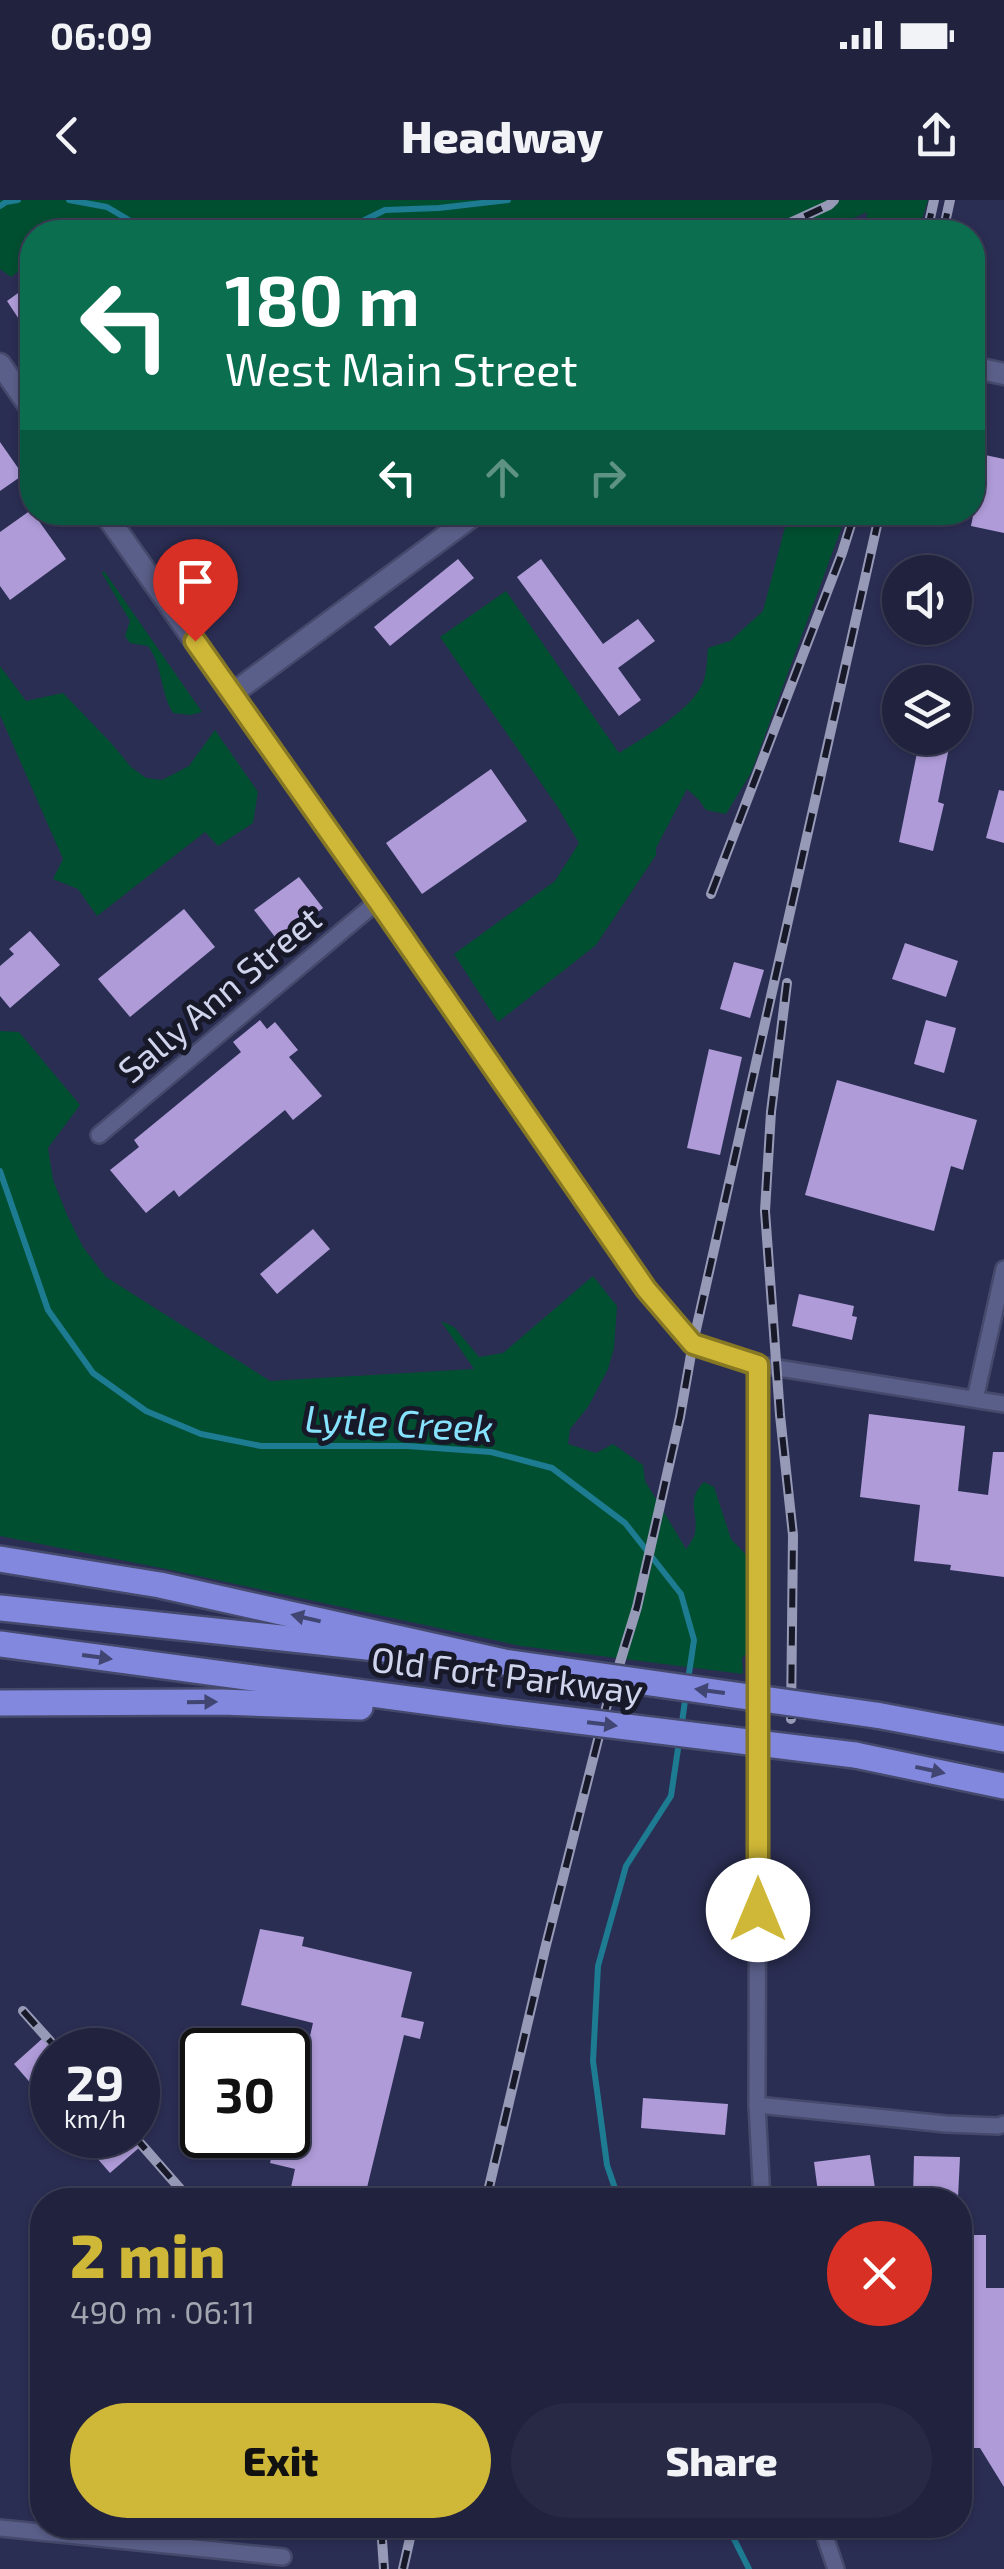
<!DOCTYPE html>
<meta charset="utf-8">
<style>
body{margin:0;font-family:"Exo 2",sans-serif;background:#282a45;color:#f1f3f6;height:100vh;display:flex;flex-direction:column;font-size:38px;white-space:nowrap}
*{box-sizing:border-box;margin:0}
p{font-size:32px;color:#a2a4b0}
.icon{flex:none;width:55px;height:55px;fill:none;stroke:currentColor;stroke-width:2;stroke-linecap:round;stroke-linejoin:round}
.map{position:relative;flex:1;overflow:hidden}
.side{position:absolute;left:30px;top:1988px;width:942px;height:350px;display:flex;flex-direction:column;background:#20223e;border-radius:40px;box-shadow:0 2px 8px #0004,0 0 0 2px #3d3f58}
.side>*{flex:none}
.banner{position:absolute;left:20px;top:20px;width:965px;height:305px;border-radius:40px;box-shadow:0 2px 8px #0004,0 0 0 2px #3d3f58;background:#0b6e4f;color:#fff;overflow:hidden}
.buttons{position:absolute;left:882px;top:355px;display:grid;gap:20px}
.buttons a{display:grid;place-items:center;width:90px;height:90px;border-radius:50%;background:#20223e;box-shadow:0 2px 8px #0004,0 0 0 2px #3d3f58;font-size:50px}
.speed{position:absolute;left:30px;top:1828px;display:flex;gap:20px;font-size:50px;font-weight:700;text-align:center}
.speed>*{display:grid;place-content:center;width:130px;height:130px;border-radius:50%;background:#20223e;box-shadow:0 2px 8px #0004,0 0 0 2px #3d3f58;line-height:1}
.speed small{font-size:25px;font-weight:400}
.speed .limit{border:5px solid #111;border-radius:15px;background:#fff;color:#111}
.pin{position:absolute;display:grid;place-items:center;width:85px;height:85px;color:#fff;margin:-102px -42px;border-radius:50% 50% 50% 0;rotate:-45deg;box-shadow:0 0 10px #0007}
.pin .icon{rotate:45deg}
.me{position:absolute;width:110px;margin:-55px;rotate:0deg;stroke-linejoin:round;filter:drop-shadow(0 0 8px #0008)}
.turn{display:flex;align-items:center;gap:35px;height:210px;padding:0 40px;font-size:45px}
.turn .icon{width:130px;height:130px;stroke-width:2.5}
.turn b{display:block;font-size:70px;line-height:85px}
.lanes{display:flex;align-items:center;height:95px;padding:0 40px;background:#0003;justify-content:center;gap:50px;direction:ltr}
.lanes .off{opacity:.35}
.round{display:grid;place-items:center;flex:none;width:105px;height:105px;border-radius:52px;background:#282a45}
.head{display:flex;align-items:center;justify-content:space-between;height:170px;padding:0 40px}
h1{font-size:60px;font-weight:800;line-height:75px;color:#cfb837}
.button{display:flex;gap:20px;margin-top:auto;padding:20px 40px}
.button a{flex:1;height:115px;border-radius:60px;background:#cfb837;color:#111;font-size:40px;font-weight:800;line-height:115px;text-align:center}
.button a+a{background:#282a45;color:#f1f3f6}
.status{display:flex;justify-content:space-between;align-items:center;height:70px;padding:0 50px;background:#20223e;direction:ltr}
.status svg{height:28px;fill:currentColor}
header{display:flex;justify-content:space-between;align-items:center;height:130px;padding:0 40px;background:#20223e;font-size:45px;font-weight:800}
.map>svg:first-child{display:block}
.green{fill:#004f30}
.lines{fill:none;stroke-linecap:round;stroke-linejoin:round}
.stream{stroke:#1d7b92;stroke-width:6}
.building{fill:#ae9bd8}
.minor-casing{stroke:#45496b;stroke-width:20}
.tertiary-casing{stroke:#45496b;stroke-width:25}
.primary-casing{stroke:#45496b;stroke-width:30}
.minor{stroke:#5a5f89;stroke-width:15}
.tertiary{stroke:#5a5f89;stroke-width:20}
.primary{stroke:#8188de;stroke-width:25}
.rail-casing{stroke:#979ab7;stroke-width:10}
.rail{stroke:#171929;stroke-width:6;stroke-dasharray:19;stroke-linecap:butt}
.primary-bridge-casing{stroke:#45496b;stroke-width:30;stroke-linecap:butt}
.primary-bridge{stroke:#8188de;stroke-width:25}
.oneway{fill:#414571}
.route-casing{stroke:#877824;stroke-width:25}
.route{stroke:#cfb837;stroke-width:18}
.labels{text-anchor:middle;stroke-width:10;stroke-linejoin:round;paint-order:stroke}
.street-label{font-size:35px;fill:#d0d4ec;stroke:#171929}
.water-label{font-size:38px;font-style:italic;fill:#86e2fd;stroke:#171929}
</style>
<div class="status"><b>06:09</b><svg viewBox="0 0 49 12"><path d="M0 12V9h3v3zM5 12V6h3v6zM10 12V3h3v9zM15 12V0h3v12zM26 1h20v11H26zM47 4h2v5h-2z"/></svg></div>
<header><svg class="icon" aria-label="back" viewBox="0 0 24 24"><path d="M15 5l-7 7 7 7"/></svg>Headway<svg class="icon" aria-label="share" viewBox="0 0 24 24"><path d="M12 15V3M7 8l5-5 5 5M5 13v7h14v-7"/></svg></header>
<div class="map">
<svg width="1004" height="2369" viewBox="0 0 1004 2369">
<rect width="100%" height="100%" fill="#2b2e53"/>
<g class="green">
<path d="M0,0H928L918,32H865L867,12L823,32H32V61L11,77L0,69Z"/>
<path d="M786,313H847L751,573L726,614L706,610L699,600L687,589L656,648V655L596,745L498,822L454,754L555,681L579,643L557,606L440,437L506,391L619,553C645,537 694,509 704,480C707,470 707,458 708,448L730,441L763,411L788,316Z"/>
<path d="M104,371L202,512L191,515L173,513C160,492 163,466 148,446L130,443L125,436L130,421L102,373Z"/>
<path d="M0,466L26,501L63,493L112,544L131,567L146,578L162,580L189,566L215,530L258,592L253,623L218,646L205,632L97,716L78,689L53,679L63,659L0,515Z"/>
<path d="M0,831L19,832L80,905L48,948L53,980L67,1015L83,1047L106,1077L270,1181L474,1169L441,1121L454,1127L479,1157L503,1153L593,1076L617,1106L614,1148L608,1169L588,1207L570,1229L568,1244L596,1253L613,1244L643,1265L645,1281L686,1349C688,1347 695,1336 695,1333C699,1314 685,1301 704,1282L714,1287L731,1339L768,1377L767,1435L742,1458L743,1474L521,1446L171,1370L0,1336Z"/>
</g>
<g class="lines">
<g class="stream">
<path d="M69,0L107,7L149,32"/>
<path d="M0,6L6,2L18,0"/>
<path d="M340,32L385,10L439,8L508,0"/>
<path d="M0,971L48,1110L93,1173L146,1211L201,1234L261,1246H407L491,1252L552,1268L625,1323L681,1394L694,1440L688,1480"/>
<path d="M681,1530L686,1493"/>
<path d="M619,2000L607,1965L593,1861L598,1766L626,1666L671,1596L679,1542"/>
<path d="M727,2325L749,2369"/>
</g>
</g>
<g class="building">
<path d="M32,83V139L7,101Z"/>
<path d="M0,242L23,275L0,291Z"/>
<path d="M985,255L1004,259V333L971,326Z"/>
<path d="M31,310L66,359L10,400L0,386V332Z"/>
<path d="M458,359L474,378L390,446L374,427Z"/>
<path d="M541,359L603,444L638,419L655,441L618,468L641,500L619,516L517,377Z"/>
<path d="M920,538H951L938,602L944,604L933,651L899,642Z"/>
<path d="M491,569L527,621L422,694L386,643Z"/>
<path d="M999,590L1004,591V643L986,638Z"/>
<path d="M299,677L323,708L279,742L254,710Z"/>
<path d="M184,709L215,747L130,817L98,779Z"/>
<path d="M30,731L60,765L10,808L0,796V766L14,754L9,749Z"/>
<path d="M905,743L958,761L946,797L892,779Z"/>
<path d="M734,762L764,770L750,818L720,809Z"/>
<path d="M260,820L267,829L275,822L298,850L289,857L322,896L293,920L285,910L179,997L174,990L146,1013L110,970L139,947L134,940L241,852L233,842Z"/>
<path d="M926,820L956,828L944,873L914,864Z"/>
<path d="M709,849L742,857L720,955L687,948Z"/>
<path d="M837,880L977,920L963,970L951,966L934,1031L805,995Z"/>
<path d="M313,1029L330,1049L277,1094L260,1074Z"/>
<path d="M799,1094L854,1106L852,1116L857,1117L852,1140L792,1126Z"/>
<path d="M869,1214L965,1226L958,1291L988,1295L993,1252H1004V1377L950,1370L951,1365L914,1361L920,1305L860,1297Z"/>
<path d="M260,1729L304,1737L302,1746L412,1772L401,1817L424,1822L420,1839L404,1835L364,2000H299L300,1995L290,1992L295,1969L270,1963L277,1935H288V1891L294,1864L303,1866L313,1823L241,1805Z"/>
<path d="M43,1838L52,1849V1908L14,1864Z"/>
<path d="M643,1898L728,1904L725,1935L641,1928Z"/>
<path d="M77,1935H129L140,1947L110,1973Z"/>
<path d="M870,1955L875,1988L841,1992L842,2000H819L814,1962Z"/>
<path d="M914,1956L960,1957L958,1998L913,1997Z"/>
<path d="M960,2035H986V2088H1004V2287L980,2248H960Z"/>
</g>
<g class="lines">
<g class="minor-casing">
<g id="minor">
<path d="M232,494L378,701L646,1089L693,1143L759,1165L1004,1204"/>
<path d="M99,935L378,701"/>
<path d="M759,1165L757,1905L762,2000"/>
<path d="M975,1199L1004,1069"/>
<path d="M757,1905L946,1924L998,1926L1004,1924"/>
<path d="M821,2325L836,2369"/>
<path d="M0,2328L283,2357"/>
</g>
</g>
<g class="tertiary-casing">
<g id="tertiary">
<path d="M0,164L32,210"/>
<path d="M972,167L1004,174"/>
<path d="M104,312L232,494L478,312"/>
</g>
</g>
<g class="primary-casing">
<g id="primary">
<path d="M0,1359L160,1385L504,1462"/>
<path d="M0,1408L385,1449"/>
<path d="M0,1444L505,1512"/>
<path d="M0,1503L221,1502L360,1507"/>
<path d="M876,1515L1004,1539"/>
<path d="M855,1555L1004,1586"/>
</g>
</g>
<use href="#minor" class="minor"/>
<use href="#tertiary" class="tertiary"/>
<use href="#primary" class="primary"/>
<g class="rail-casing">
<g id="rail">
<path d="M770,32L829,5L834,0"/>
<path d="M927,32L934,0"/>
<path d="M943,32L950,0"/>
<path d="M711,694L842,353L855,312"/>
<path d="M787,783L771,912L765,1011L780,1215L793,1335L791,1519"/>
<path d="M23,1811L58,1850"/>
<path d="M133,1935L190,2000"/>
<path d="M486,2000L545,1749L606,1508L637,1407L680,1217L693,1143L880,312"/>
<path d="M381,2325L384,2369"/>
<path d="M403,2369L413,2325"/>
</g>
</g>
<use href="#rail" class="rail"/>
<g class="primary-bridge-casing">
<g id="primary-bridge">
<path d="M504,1462L876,1515"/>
<path d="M505,1512L855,1555"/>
</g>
</g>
<use href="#primary-bridge" class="primary-bridge"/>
</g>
<defs><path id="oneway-solid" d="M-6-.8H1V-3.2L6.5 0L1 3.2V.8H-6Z" transform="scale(2.5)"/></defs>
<g class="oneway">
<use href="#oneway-solid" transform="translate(306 1418) rotate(-167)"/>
<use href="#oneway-solid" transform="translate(97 1457) rotate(8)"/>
<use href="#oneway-solid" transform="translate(710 1491) rotate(-172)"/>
<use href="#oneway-solid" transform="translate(202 1502) rotate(-1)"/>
<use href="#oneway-solid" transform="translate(602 1524) rotate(7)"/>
<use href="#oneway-solid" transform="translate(930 1570) rotate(12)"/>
</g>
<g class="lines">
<g class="route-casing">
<path id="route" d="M195,441L378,701L646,1089L693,1144L758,1165V1710"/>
</g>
<use href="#route" class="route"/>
</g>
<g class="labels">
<g class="street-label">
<text transform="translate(220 795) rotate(-40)" y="12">Sally Ann Street</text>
<text transform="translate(507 1476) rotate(7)" y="12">Old Fort Parkway</text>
</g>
<g class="water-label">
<text transform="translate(399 1224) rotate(3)" y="13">Lytle Creek</text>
</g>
</g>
</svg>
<div class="buttons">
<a><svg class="icon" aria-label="sound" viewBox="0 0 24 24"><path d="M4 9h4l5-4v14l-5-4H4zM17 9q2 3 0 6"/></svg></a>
<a><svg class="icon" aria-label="layers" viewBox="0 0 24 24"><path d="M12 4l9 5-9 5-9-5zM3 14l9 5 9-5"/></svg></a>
</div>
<div class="speed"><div>29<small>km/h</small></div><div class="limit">30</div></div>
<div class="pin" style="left:195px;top:441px;background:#d93025"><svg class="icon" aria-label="arrive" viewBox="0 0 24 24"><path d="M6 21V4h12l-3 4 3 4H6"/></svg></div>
<svg class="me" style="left:758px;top:1710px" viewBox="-20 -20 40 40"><circle r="19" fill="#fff"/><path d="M0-13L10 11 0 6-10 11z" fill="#cfb837"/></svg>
<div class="banner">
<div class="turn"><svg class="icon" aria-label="left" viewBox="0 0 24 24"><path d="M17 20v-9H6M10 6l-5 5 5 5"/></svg><div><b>180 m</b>West Main Street</div></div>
<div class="lanes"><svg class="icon" aria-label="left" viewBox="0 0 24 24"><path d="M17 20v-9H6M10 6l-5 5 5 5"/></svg><svg class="icon off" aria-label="ahead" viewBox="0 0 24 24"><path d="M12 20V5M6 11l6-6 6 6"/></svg><svg class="icon off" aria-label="right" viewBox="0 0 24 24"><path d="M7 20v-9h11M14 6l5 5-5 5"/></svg></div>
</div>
<section class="side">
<div class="head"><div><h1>2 min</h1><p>490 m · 06:11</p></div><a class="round" style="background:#d93025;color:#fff"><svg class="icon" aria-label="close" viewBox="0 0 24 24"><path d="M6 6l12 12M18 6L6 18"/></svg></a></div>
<div class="button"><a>Exit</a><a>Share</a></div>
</section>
</div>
